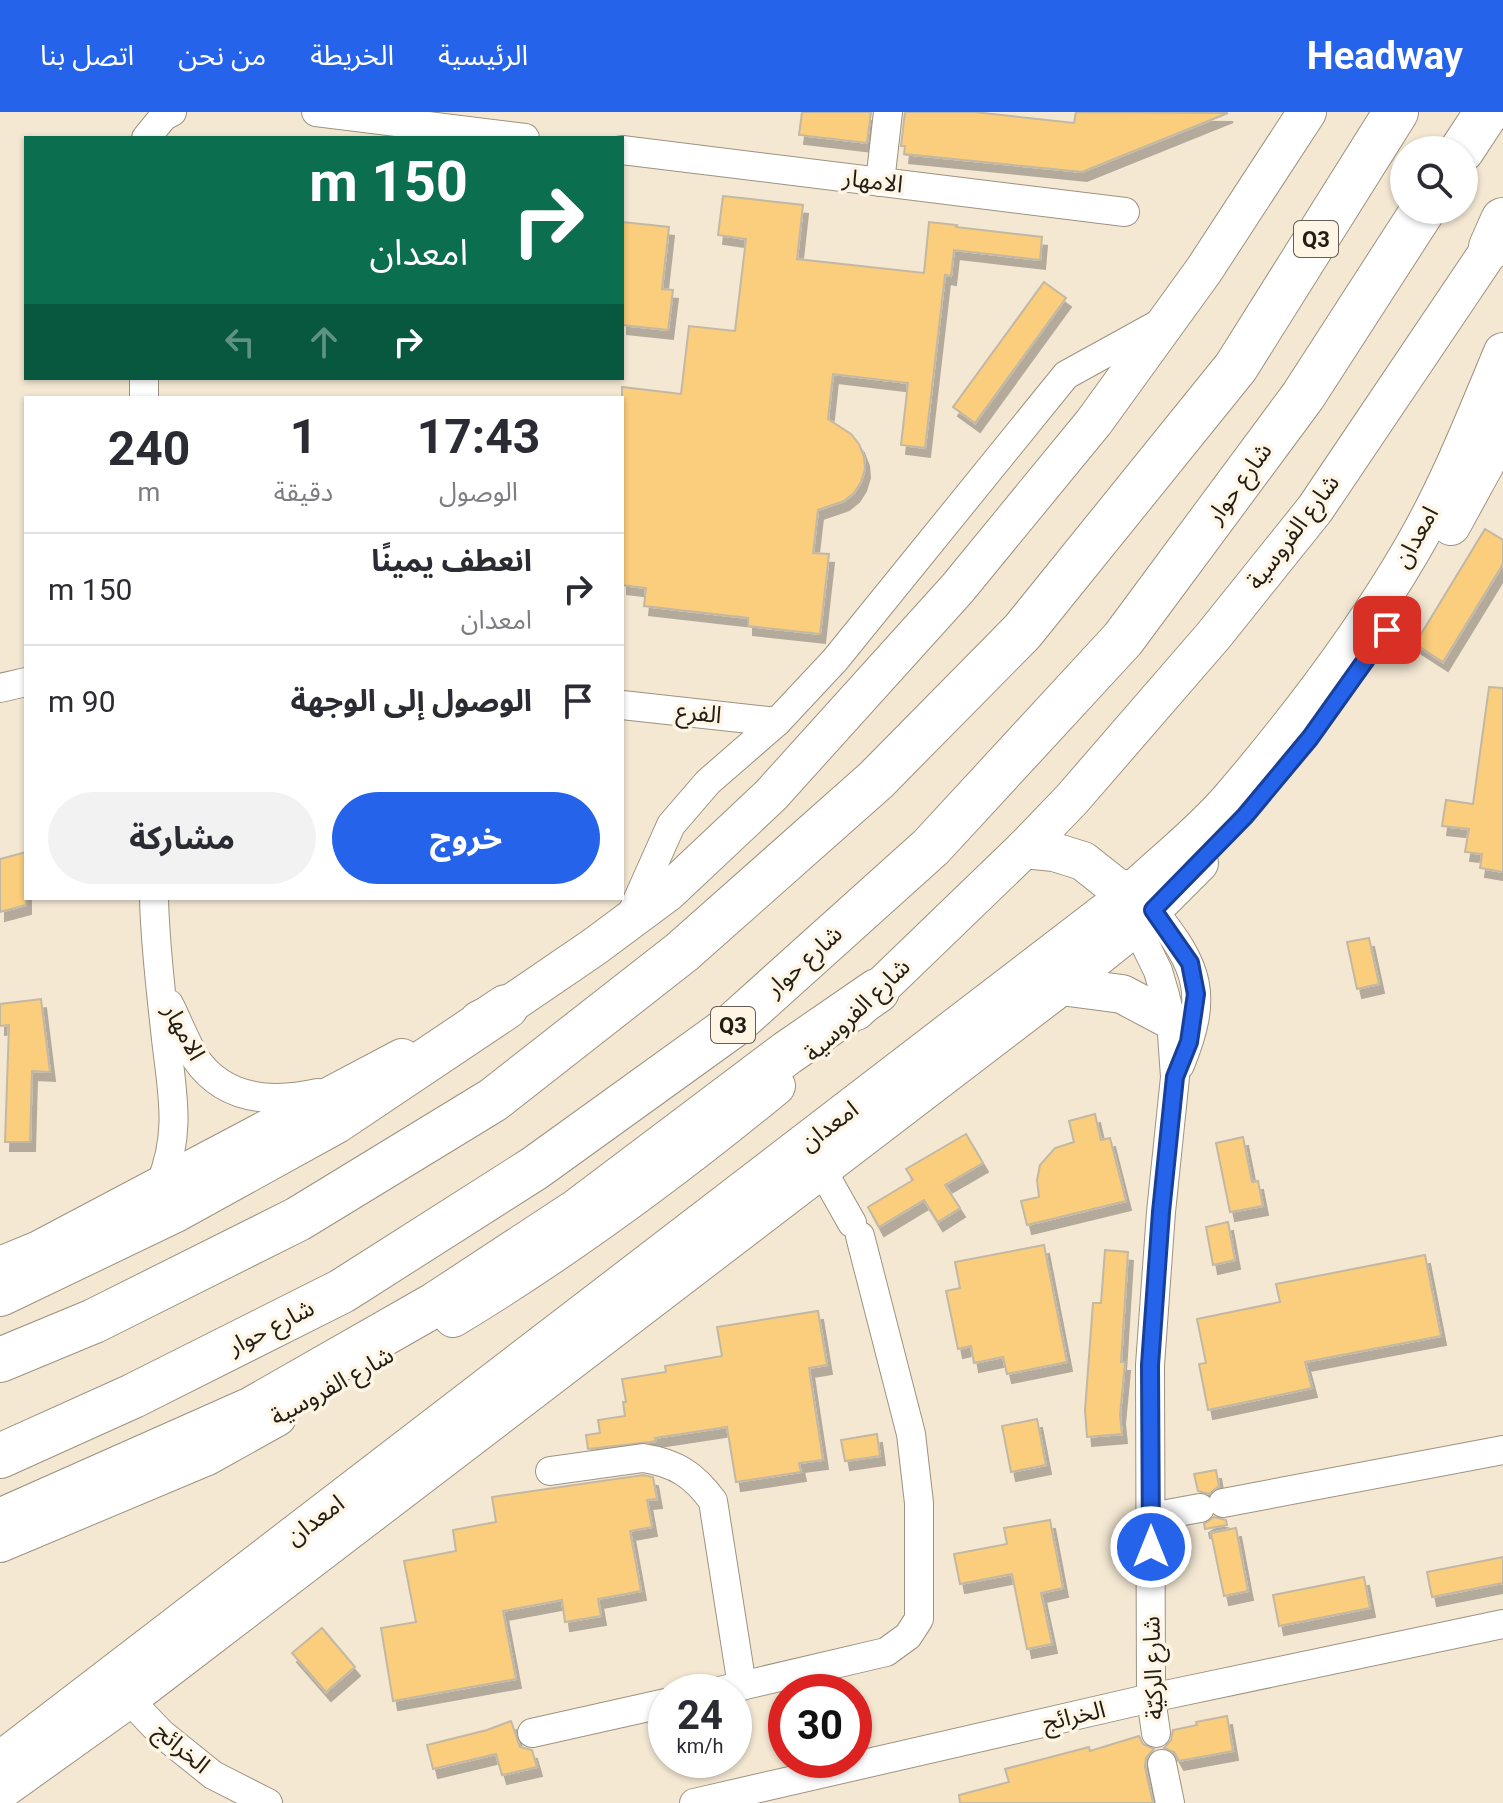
<!DOCTYPE html>
<html lang="ar">
<meta charset="utf-8">
<style>
body{margin:0;font-family:Roboto,"Noto Sans Arabic",sans-serif;background:#f2f2f3;color:#2b2b33;direction:rtl;height:100vh;display:flex;flex-direction:column;font-size:30px;white-space:nowrap}
*{box-sizing:border-box;margin:0}
p{font-size:26px;color:#7c7c81}
.icon{flex:none;width:44px;height:44px;fill:none;stroke:currentColor;stroke-width:2;stroke-linecap:round;stroke-linejoin:round}
.map{position:relative;flex:1;overflow:hidden;direction:ltr}
.panel{position:absolute;left:24px;top:284px;width:600px;height:504px;display:flex;flex-direction:column;background:#fff;border-radius:0px;box-shadow:0 2px 6px #0004;direction:rtl}
.panel>*{flex:none}
.guide{position:absolute;left:24px;top:24px;width:600px;height:244px;border-radius:0px;box-shadow:0 2px 6px #0004;direction:rtl;background:#0b6e4f;color:#fff;overflow:hidden}
.fabs{position:absolute;left:1390px;top:24px;display:grid;gap:16px}
.fabs a{display:grid;place-items:center;width:88px;height:88px;border-radius:50%;background:#fff;box-shadow:0 2px 6px #0004;font-size:40px}
.speed{position:absolute;left:648px;top:1562px;display:flex;gap:16px;font-size:40px;font-weight:700;text-align:center}
.speed>*{display:grid;place-content:center;width:104px;height:104px;border-radius:50%;background:#fff;box-shadow:0 2px 6px #0004;line-height:1}
.speed small{font-size:20px;font-weight:400}
.speed .limit{border:12px solid #d22;background:#fff;color:#111}
.pin{position:absolute;display:grid;place-items:center;width:68px;height:68px;color:#fff;margin:-34px;border-radius:16px;box-shadow:0 4px 12px #0006}
.me{position:absolute;width:88px;margin:-44px;rotate:0deg;stroke-linejoin:round;filter:drop-shadow(0 0 6px #0008)}
.turn{display:flex;align-items:center;gap:28px;height:168px;padding:0 24px;font-size:36px}
.turn .icon{width:104px;height:104px;stroke-width:2.5}
.turn b{display:block;font-size:56px;line-height:68px}
.lanes{display:flex;align-items:center;height:76px;padding:0 24px;background:#0003;justify-content:center;gap:40px;direction:ltr}
.lanes .off{opacity:.35}
.eta{display:flex;justify-content:space-evenly;align-items:center;height:136px;text-align:center}
.eta b{font-size:48px;font-weight:700;line-height:56px}
.button{display:flex;gap:16px;margin-top:auto;padding:16px 24px}
.button a{flex:1;height:92px;border-radius:48px;background:#2563eb;color:#fff;font-size:32px;font-weight:700;line-height:92px;text-align:center}
.button a+a{background:#f2f2f3;color:#2b2b33}
ul{padding:0;list-style:none}
li{display:flex;align-items:center;gap:24px;height:112px;padding:0 24px;border-top:2px solid #e1e1e2}
li div{flex:1}
li b{display:block;font-size:30px}
li em{font-style:normal}
header{display:flex;align-items:center;gap:48px;box-sizing:border-box;height:112px;padding:0 40px;background:#2563eb;color:#fff}
header strong{font-size:38px}
nav{display:flex;gap:44px;margin-inline-start:auto;font-size:28px}
.map>svg:first-child{display:block}
.building{fill:#face7c;stroke:#c3b8a4;stroke-width:2;filter:url(#shadow)}
.lines{fill:none;stroke-linecap:round;stroke-linejoin:round}
.street-casing{stroke:#9d927f;stroke-width:30}
.secondary-casing{stroke:#9d927f;stroke-width:40}
.highway-casing{stroke:#9d927f;stroke-width:46}
.street{stroke:#fff;stroke-width:28}
.secondary{stroke:#fff;stroke-width:38}
.highway{stroke:#fff;stroke-width:44}
.route-casing{stroke:#184099;stroke-width:20}
.route{stroke:#2563eb;stroke-width:14}
.labels{text-anchor:middle;stroke-width:7;stroke-linejoin:round;paint-order:stroke}
.shield{fill:#fff5e5;stroke:#645e54;stroke-width:2}
.shield-label{font-size:22px;font-weight:bold;fill:#221e16}
.street-label{font-size:24px;fill:#221e16;stroke:#fff5e5}
</style>
<header>
<strong>Headway</strong>
<nav><a>الرئيسية</a><a>الخريطة</a><a>من نحن</a><a>اتصل بنا</a></nav>
</header>
<div class="map">
<svg width="1503" height="1691" viewBox="0 0 1503 1691">
<defs>
<filter id="shadow"><feDropShadow dx="5" dy="9" stdDeviation="0" flood-color="#0004"/></filter>
</defs>
<rect width="100%" height="100%" fill="#f4e8d3"/>
<g class="building">
<path d="M802,0H871L867,31L799,23Z"/>
<path d="M905,0H974L1074,11L1076,0L1228,1L1082,60L904,42L905,34H901Z"/>
<path d="M723,84L803,93L797,147L924,161L929,110L957,113L956,115L1042,125L1040,148L954,138L951,164L945,163L925,336L901,333L908,271L833,262L828,307L851,322L859,332L864,345L865,357L861,370L854,381L844,389L818,398L813,441L829,442L820,522L748,514V506L644,494L646,476L622,473V275L681,282L689,214L735,219L746,127L718,123Z"/>
<path d="M622,110L669,115L662,177L673,178L668,218L622,213Z"/>
<path d="M1044,170L1066,186L975,311L953,295Z"/>
<path d="M1485,417L1503,428V452L1443,550L1415,532Z"/>
<path d="M1489,575L1503,576V760L1480,756L1482,742L1465,740L1469,717L1442,714L1446,688L1473,692Z"/>
<path d="M26,740V793L0,800V747Z"/>
<path d="M1369,826L1379,872L1357,877L1347,830Z"/>
<path d="M41,887L50,960L32,959L30,1030H5L9,913L0,914V892Z"/>
<path d="M1095,1002L1101,1028L1110,1026L1126,1089L1027,1113L1021,1089L1039,1085L1037,1068L1040,1053L1055,1036L1074,1030L1069,1009Z"/>
<path d="M966,1022L983,1051L945,1073L960,1096L938,1110L924,1088L879,1115L868,1095L913,1068L906,1057Z"/>
<path d="M1243,1025L1252,1070L1258,1069L1263,1094L1230,1100L1216,1031Z"/>
<path d="M1228,1110L1235,1148L1213,1153L1206,1115Z"/>
<path d="M1044,1133L1067,1250L1007,1262L1003,1245L974,1251L971,1234L958,1237L946,1179L960,1176L955,1150Z"/>
<path d="M1105,1138L1128,1140L1121,1250H1125L1120,1303L1122,1322L1087,1325L1085,1298L1093,1191H1101Z"/>
<path d="M1425,1143L1441,1224L1305,1250L1312,1276L1208,1298L1199,1252L1206,1251L1197,1207L1280,1190L1276,1172Z"/>
<path d="M818,1199L827,1253L809,1256L823,1348L799,1351L801,1360L736,1370L727,1315L655,1326L656,1329L650,1330L588,1337L586,1323L600,1321L598,1308L625,1304L623,1290H626L622,1267L666,1260L665,1254L722,1244L717,1215Z"/>
<path d="M1037,1307L1046,1353L1011,1360L1002,1314Z"/>
<path d="M877,1322L880,1344L845,1349L841,1328Z"/>
<path d="M1216,1358L1219,1374L1209,1382L1198,1379L1194,1362Z"/>
<path d="M643,1363L653,1365L657,1387L647,1388L652,1415L630,1419L641,1479L598,1487L601,1504L565,1510L562,1488L503,1499L516,1567L393,1589L381,1516L416,1510L404,1449L456,1439L453,1418L496,1410L492,1385Z"/>
<path d="M1214,1405L1226,1408L1227,1413L1205,1417L1204,1412Z"/>
<path d="M1050,1408L1063,1476L1041,1481L1052,1532L1027,1537L1012,1462L960,1472L954,1442L1007,1432L1004,1416Z"/>
<path d="M1236,1416L1248,1479L1224,1484L1211,1421Z"/>
<path d="M1503,1445V1471L1432,1485L1427,1460Z"/>
<path d="M1364,1465L1370,1496L1279,1514L1273,1483Z"/>
<path d="M322,1516L355,1555L326,1580L292,1541Z"/>
<path d="M1227,1604L1233,1639L1179,1649L1174,1640L1164,1636L1171,1628L1173,1618L1197,1613L1196,1610Z"/>
<path d="M511,1609L520,1635L532,1638L537,1655L502,1663L496,1642L433,1657L427,1633L487,1618Z"/>
<path d="M1139,1624L1143,1632L1154,1637L1146,1646L1145,1655L1153,1691H960L959,1683L1009,1670L1005,1657L1089,1635L1090,1639Z"/>
</g>
<g class="lines">
<g class="street-casing">
<g id="street">
<path d="M316,0L525,26"/>
<path d="M146,26L164,4L172,0"/>
<path d="M622,38L1125,100"/>
<path d="M880,70L888,0"/>
<path d="M144,266V286"/>
<path d="M0,576L26,570"/>
<path d="M622,593L777,610"/>
<path d="M154,786C155,833 161,880 166,927C172,980 182,1021 160,1073"/>
<path d="M1153,798C1199,856 1209,882 1180,953"/>
<path d="M629,807L671,713L708,670L777,610L835,548L1066,263L1164,209"/>
<path d="M1136,814L1158,859L1165,883L1171,908L1175,965L1161,1100L1150,1253L1151,1586L1156,1621"/>
<path d="M169,892C178,909 185,930 196,947C225,989 273,991 318,981"/>
<path d="M822,1058L852,1111"/>
<path d="M550,1359L643,1346C676,1351 694,1363 713,1389L742,1574"/>
<path d="M1223,1391L1503,1338"/>
<path d="M1151,1405L1200,1396"/>
<path d="M117,1575L162,1622L213,1663L268,1691"/>
<path d="M715,1580L886,1540L908,1524L919,1507V1391L911,1322L860,1124"/>
<path d="M532,1621L666,1591"/>
<path d="M1162,1652L1170,1691"/>
<path d="M694,1691L1151,1586L1503,1512"/>
</g>
</g>
<g class="secondary-casing">
<g id="secondary">
<path d="M1451,414L1485,352L1503,307"/>
<path d="M1024,737L1054,740L1083,749L1117,776L1134,778L1148,793"/>
<path d="M1061,874L1122,882L1171,908"/>
<path d="M856,899L1024,737L1072,687L1214,523L1315,397L1503,118"/>
<path d="M479,908L506,895L594,835L668,780L771,683L957,477L1094,310L1204,158L1307,0"/>
<path d="M0,1154L39,1138L402,946"/>
<path d="M453,1206C567,1137 674,1058 776,974"/>
<path d="M0,1431L207,1344L277,1305"/>
<path d="M0,1649L1134,778C1166,748 1203,719 1231,686C1295,611 1362,523 1411,439C1448,376 1475,307 1503,240"/>
<path d="M0,1679L127,1588L1061,874L1136,814L1199,751"/>
</g>
</g>
<g class="highway-casing">
<g id="highway">
<path d="M1462,38L1487,0"/>
<path d="M1491,135L1503,108"/>
<path d="M0,1182L173,1099L336,1009L506,895"/>
<path d="M0,1248L94,1209L298,1107L493,988L682,840L876,668L1022,520L1236,255L1396,0"/>
<path d="M0,1344L133,1284L342,1179L535,1056L732,914L931,735L1123,527L1303,284L1423,98"/>
<path d="M0,1409L252,1297L436,1192L576,1100L787,941L877,879"/>
</g>
</g>
<use href="#street" class="street"/>
<use href="#secondary" class="secondary"/>
<use href="#highway" class="highway"/>
</g>
<g class="lines">
<g class="route-casing">
<path id="route" d="M1151,1435L1150,1253L1161,1100L1175,965L1189,930L1196,882L1190,851L1153,798L1245,704L1310,626L1387,518"/>
</g>
<use href="#route" class="route"/>
</g>
<g class="labels">
<g class="shield">
<rect x="1294" y="109" width="44" height="36" rx="6"/>
<rect x="711" y="895" width="44" height="36" rx="6"/>
</g>
<g class="shield-label">
<text x="1316" y="135">Q3</text>
<text x="733" y="921">Q3</text>
</g>
<g class="street-label">
<text transform="translate(873 69) rotate(7)" y="8">الامهار</text>
<text transform="translate(1239 371) rotate(-54)" y="8">شارع حوار</text>
<text transform="translate(1293 420) rotate(-53)" y="8">شارع الفروسية</text>
<text transform="translate(1416 425) rotate(-61)" y="8">امعدان</text>
<text transform="translate(699 601) rotate(6)" y="8">الفرع</text>
<text transform="translate(804 849) rotate(-42)" y="8">شارع حوار</text>
<text transform="translate(857 898) rotate(-44)" y="8">شارع الفروسية</text>
<text transform="translate(184 920) rotate(61)" y="8">الامهار</text>
<text transform="translate(829 1014) rotate(-37)" y="8">امعدان</text>
<text transform="translate(271 1215) rotate(-27)" y="8">شارع حوار</text>
<text transform="translate(332 1274) rotate(-29)" y="8">شارع الفروسية</text>
<text transform="translate(315 1408) rotate(-37)" y="8">امعدان</text>
<text transform="translate(1153 1556) rotate(-92)" y="8">شارع الركيّة</text>
<text transform="translate(1074 1604) rotate(-13)" y="8">الخرائج</text>
<text transform="translate(182 1636) rotate(40)" y="8">الخرائج</text>
</g>
</g>
</svg>
<div class="fabs">
<a><svg class="icon" aria-label="search" viewBox="0 0 24 24"><circle cx="10" cy="10" r="6"/><path d="M15 15l6 6"/></svg></a>
</div>
<div class="speed"><div>24<small>km/h</small></div><div class="limit">30</div></div>
<div class="pin" style="left:1387px;top:518px;background:#d93025"><svg class="icon" aria-label="arrive" viewBox="0 0 24 24"><path d="M6 21V4h12l-3 4 3 4H6"/></svg></div>
<svg class="me" style="left:1151px;top:1435px" viewBox="-20 -20 40 40"><circle r="17" fill="#2563eb" stroke="#fff" stroke-width="3"/><path d="M0-11L8 9 0 5-8 9z" fill="#fff"/></svg>
<div class="guide">
<div class="turn"><svg class="icon" aria-label="right" viewBox="0 0 24 24"><path d="M7 20v-9h11M14 6l5 5-5 5"/></svg><div><b>150 m</b>امعدان</div></div>
<div class="lanes"><svg class="icon off" aria-label="left" viewBox="0 0 24 24"><path d="M17 20v-9H6M10 6l-5 5 5 5"/></svg><svg class="icon off" aria-label="ahead" viewBox="0 0 24 24"><path d="M12 20V5M6 11l6-6 6 6"/></svg><svg class="icon" aria-label="right" viewBox="0 0 24 24"><path d="M7 20v-9h11M14 6l5 5-5 5"/></svg></div>
</div>
<section class="panel">
<div class="eta">
<div><b>17:43</b><p>الوصول</p></div>
<div><b>1</b><p>دقيقة</p></div>
<div><b>240</b><p>m</p></div>
</div>
<ul>
<li><svg class="icon" aria-label="right" viewBox="0 0 24 24"><path d="M7 20v-9h11M14 6l5 5-5 5"/></svg><div><b>انعطف يمينًا</b><p>امعدان</p></div><em>150 m</em></li>
<li><svg class="icon" aria-label="arrive" viewBox="0 0 24 24"><path d="M6 21V4h12l-3 4 3 4H6"/></svg><div><b>الوصول إلى الوجهة</b></div><em>90 m</em></li>
</ul>
<div class="button"><a>خروج</a><a>مشاركة</a></div>
</section>
</div>
